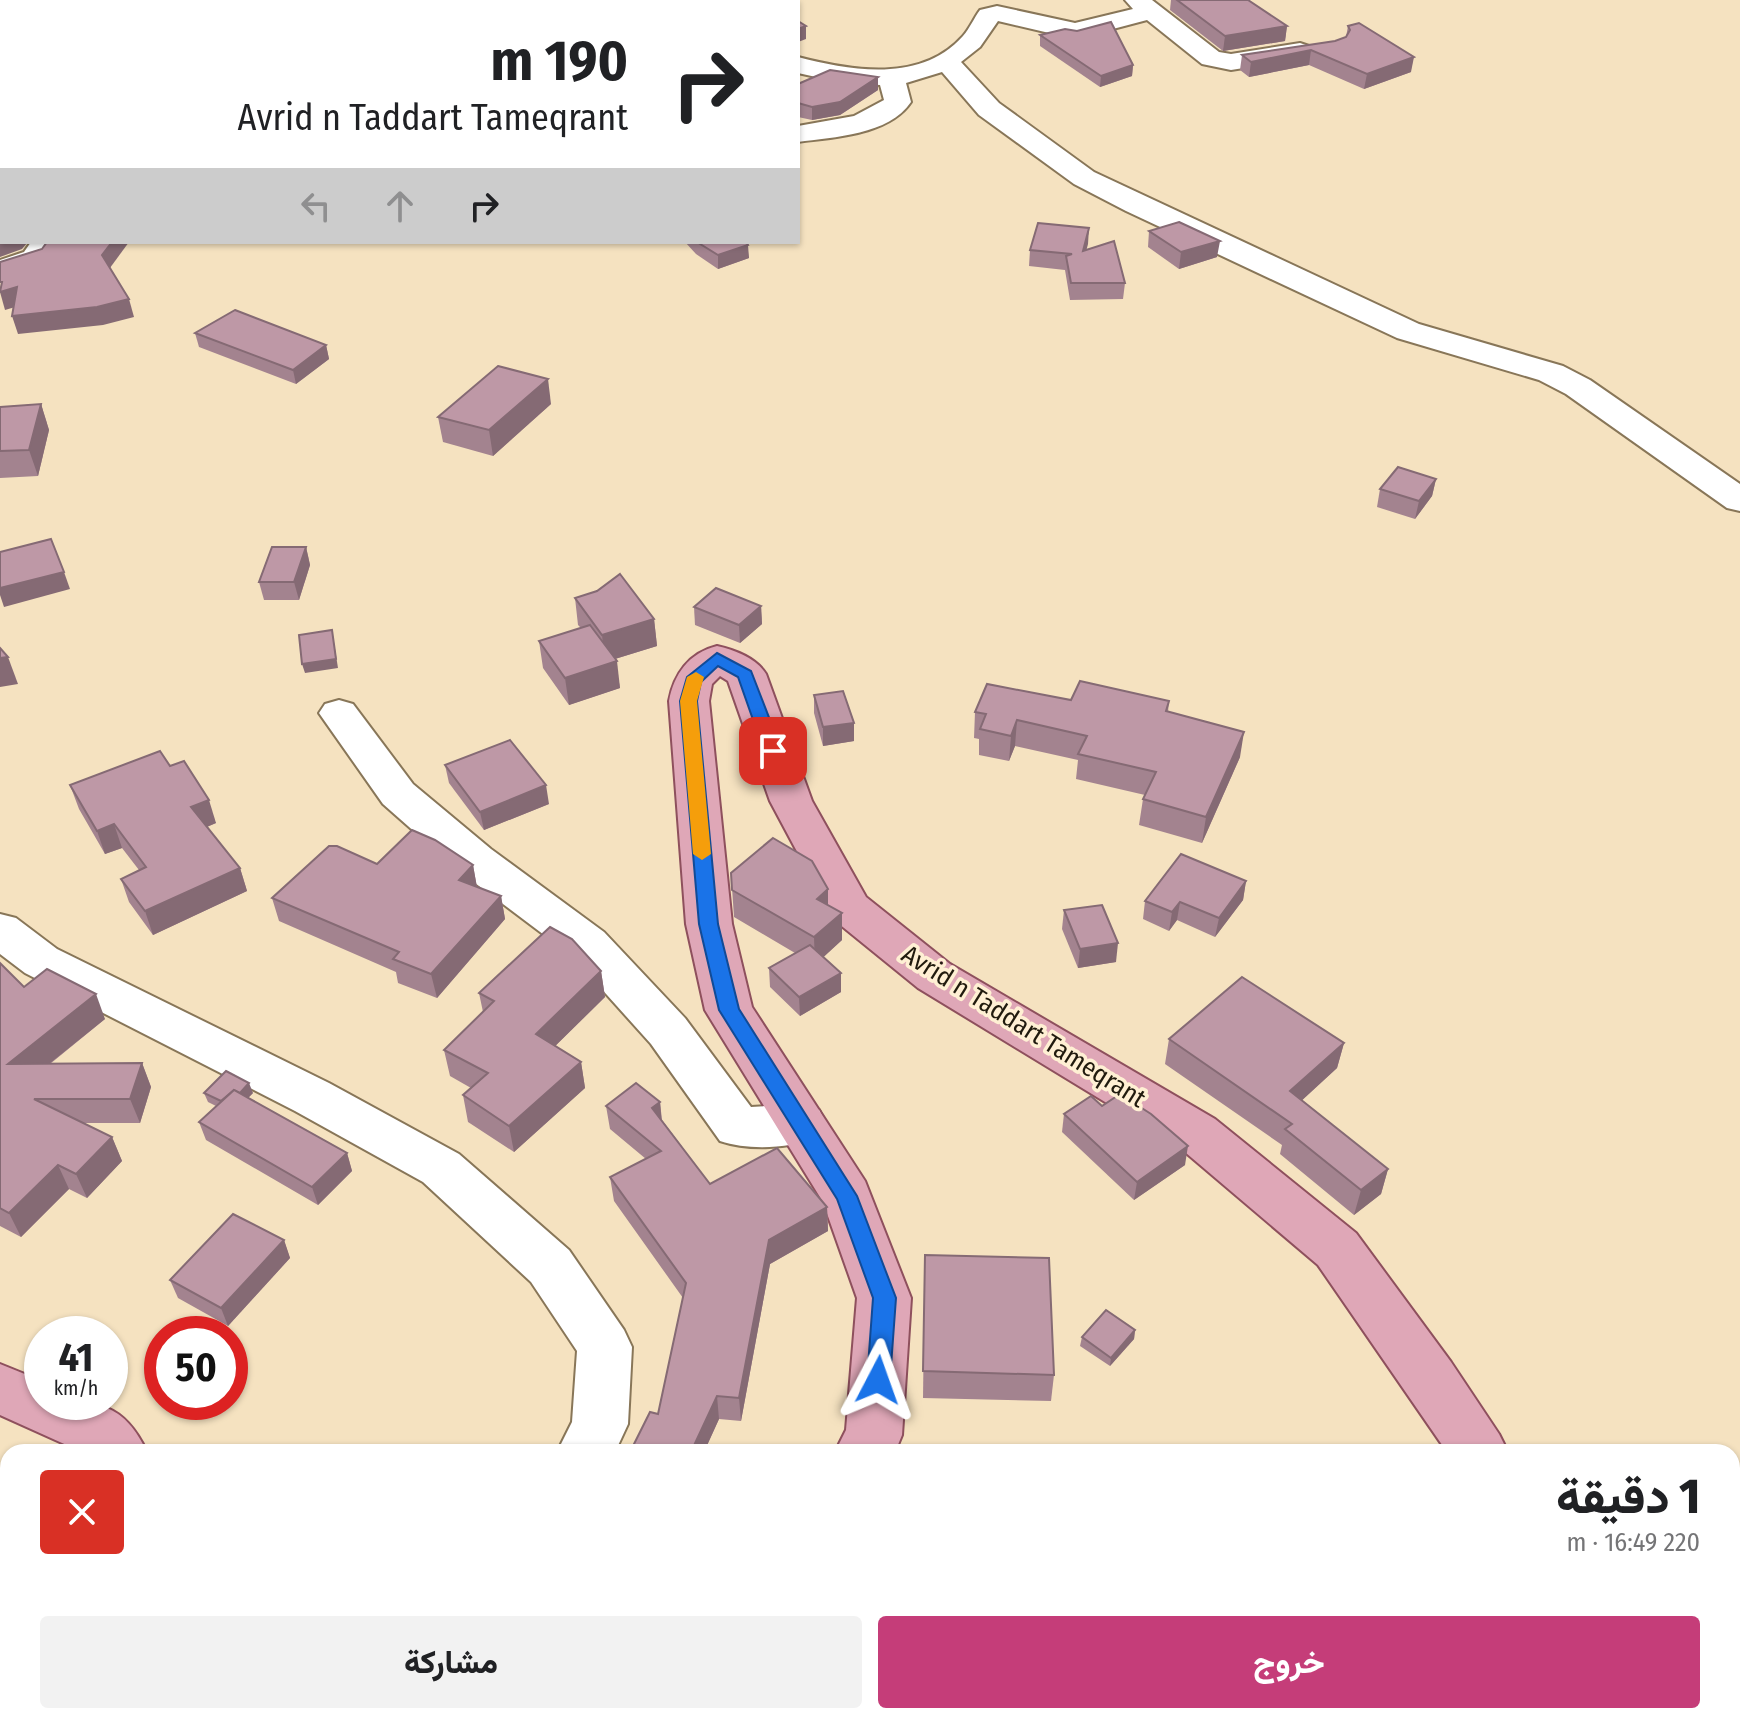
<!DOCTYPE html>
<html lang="ar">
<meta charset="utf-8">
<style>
body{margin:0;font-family:"Fira Sans Condensed",Vazirmatn,sans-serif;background:#f2f2f2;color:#202124;direction:rtl;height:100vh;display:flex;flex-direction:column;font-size:30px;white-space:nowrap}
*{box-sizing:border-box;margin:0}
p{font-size:26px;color:#757577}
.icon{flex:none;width:44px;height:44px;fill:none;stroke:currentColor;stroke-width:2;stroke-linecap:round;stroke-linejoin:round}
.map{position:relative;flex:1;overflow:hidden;direction:ltr}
.side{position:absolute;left:0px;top:1444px;width:1740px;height:280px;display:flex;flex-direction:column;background:#fff;border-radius:24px 24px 0 0;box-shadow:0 2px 6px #0004;direction:rtl}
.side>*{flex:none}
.guide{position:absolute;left:0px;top:0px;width:800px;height:244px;box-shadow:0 2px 6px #0004;direction:rtl;background:#fff;color:#202124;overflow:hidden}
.speed{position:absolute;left:24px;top:1316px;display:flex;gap:16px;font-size:40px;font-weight:700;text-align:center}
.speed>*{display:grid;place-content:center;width:104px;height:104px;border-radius:50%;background:#fff;box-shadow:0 2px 6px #0004;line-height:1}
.speed small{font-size:20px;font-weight:400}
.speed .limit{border:12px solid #d22;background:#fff;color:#111}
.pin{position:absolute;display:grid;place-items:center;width:68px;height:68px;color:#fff;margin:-34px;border-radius:16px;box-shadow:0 4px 12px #0006}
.me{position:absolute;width:88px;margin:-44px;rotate:4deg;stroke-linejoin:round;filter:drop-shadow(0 0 6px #0008)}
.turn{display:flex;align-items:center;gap:28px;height:168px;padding:0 40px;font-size:36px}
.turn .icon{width:104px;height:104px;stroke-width:2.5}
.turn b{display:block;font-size:56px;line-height:68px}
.lanes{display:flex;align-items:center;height:76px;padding:0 40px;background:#0003;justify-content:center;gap:40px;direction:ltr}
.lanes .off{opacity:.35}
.round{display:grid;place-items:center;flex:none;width:84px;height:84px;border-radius:8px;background:#f2f2f2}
.headline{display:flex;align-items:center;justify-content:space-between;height:136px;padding:0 40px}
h1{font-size:48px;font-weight:800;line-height:60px}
.primary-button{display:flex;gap:16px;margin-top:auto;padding:16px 40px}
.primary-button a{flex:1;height:92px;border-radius:8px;background:#c53d79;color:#fff;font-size:32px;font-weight:800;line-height:92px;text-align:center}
.primary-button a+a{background:#f2f2f2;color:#202124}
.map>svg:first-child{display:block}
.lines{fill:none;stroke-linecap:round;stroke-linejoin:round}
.minor-casing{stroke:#887658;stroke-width:4}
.major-casing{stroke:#8e505d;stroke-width:4}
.minor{fill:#fff;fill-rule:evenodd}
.major{fill:#dfa7b7;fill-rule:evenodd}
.wall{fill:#a3838f}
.shaded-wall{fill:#856a74}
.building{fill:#be98a6;stroke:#856a74;stroke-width:2}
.route{fill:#1a73e8;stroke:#114b97;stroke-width:2}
.slow{fill:#f59e0b}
.labels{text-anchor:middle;stroke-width:7;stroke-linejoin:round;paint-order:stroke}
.street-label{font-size:26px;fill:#211b0e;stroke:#fff0d4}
</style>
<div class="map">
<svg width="1740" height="1724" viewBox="0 0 1740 1724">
<rect width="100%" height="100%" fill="#f5e2c0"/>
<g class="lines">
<g class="minor-casing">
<g id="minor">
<path d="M1125,0H1152L1219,52L1231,54L1300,43L1309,46L1313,51L1309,56L1300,59L1231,70L1202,64L1147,20L1075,39L998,21L980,47L961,62L999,103L1094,172L1419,324L1563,366L1590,380L1740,484V511L1727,508L1566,394L1539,380L1397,338L1126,211L1074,184L979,115L942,72L906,83L911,102C889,135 834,137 798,142V126L854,116L884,100L880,85L843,83L798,73V57C852,71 921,83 963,36C970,28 974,18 980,10L997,6L1075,23L1133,9Z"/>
<path d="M2,21V41L0,42V22Z"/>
<path d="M0,70L2,71V87L0,86Z"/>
<path d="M31,242H61L46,264L0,279V260L24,252Z"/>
<path d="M339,700L353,704L413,784L491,849L604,932L685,1018L751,1107L801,1104L819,1110L826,1124L819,1138C789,1148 750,1151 720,1141L651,1044L572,956L459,871L383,804L319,713L325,704Z"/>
<path d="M0,914L16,918L57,949L329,1083L459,1154L569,1250L624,1330L632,1347L628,1424L615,1452H557L572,1422L577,1351L531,1282L423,1182L295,1111L25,973L0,954Z"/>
</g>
</g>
<g class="major-casing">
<g id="major">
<path d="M717,646C735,650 756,658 766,674L812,801L866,897L950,964L1215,1119L1356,1233L1451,1362L1499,1434L1508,1452H1447L1318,1265L1179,1147L918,988L833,919L770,801L728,681L720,676L712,684L709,701L732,924L752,1007L865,1181L911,1298L902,1435L895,1452H835L846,1430L857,1298L823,1202L705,1010L686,924L669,701C674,674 689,653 717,646Z"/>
<path d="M0,1364L42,1381V1402C94,1402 122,1399 147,1452H82L0,1415Z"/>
<path d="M1620,1716H1685L1689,1724H1624Z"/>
</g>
</g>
<use href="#minor" class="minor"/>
<use href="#major" class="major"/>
</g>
<g class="wall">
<path d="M180,0H221L220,2H180Z"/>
<path d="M420,0H692L695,2H427L420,1Z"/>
<path d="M1171,0H1248L1287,26L1285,41L1223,51L1170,10Z"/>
<path d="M1348,26L1411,72L1364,89L1309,65L1249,77L1240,70L1242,55L1335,41L1346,37Z"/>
<path d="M1040,35L1133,65L1132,76L1100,87L1040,46Z"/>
<path d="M798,84L878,90L840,115L812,120L798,117Z"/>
<path d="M1089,228L1086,250L1125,283L1123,299L1070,300L1065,270L1029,266L1030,250Z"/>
<path d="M1149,231L1217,257L1179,269L1148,247Z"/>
<path d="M685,242H746L749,258L718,269L696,254Z"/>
<path d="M195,333L326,345L329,359L296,384L199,347Z"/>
<path d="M41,404L49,430L38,476L0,478V407Z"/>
<path d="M551,404L493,456L443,442L438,417Z"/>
<path d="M1436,479L1432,496L1415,519L1377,507L1380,489Z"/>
<path d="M306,547L310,565L299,600H264L259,582Z"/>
<path d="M575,598L654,619L657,646L615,659L620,688L569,705L543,668L539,641L581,628L578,625Z"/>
<path d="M761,606L762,624L740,643L695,625L694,607Z"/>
<path d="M814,695L854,723V741L823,746L814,713Z"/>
<path d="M1071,700L1169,701L1168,712L1240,757L1202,843L1139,825L1143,799L1145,795L1076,779L1078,760L1015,746L1009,761L979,755V739L974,738L975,712Z"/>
<path d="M445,765L549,804L484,830L449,783Z"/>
<path d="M170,766L216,823L207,827L240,868L247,891L153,935L129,902L121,879L139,870L122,848L105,854L79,809L70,785Z"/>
<path d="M377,864L473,865L477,887L501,896L505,919L437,998L398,983L396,972L279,921L272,898Z"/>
<path d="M731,873L828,905L842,940L823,957L841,973V992L800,1016L770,987L769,968L795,953L734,917Z"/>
<path d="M1246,881L1243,900L1215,937L1177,920L1169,931L1143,919L1145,901Z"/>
<path d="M1064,910L1116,962L1078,968L1062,929Z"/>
<path d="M0,963L24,987L105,1019L50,1064L142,1063L151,1087L140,1123H83L112,1137L122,1161L87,1198L69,1189L21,1237L0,1226Z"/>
<path d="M601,971L605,997L555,1046L581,1062L585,1088L514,1152L468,1122L463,1095L471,1088L450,1076L444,1050L483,1012L479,993Z"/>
<path d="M1169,1039L1344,1043L1337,1068L1302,1100L1388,1169L1381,1194L1354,1215L1280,1154L1282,1145L1165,1064Z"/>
<path d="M204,1093H253L248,1098L347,1153L352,1171L318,1205L206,1140L199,1122L216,1106L208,1102Z"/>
<path d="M660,1102L662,1120L710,1184L827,1207L828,1231L770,1264L741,1421L719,1419L704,1452H630L658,1414L683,1298L614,1201L610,1177L646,1159L610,1129L606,1106Z"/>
<path d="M1102,1106L1185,1165L1134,1200L1062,1132L1064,1114Z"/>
<path d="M284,1240L290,1258L228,1326L178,1298L170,1280Z"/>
<path d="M925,1255L1054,1375L1051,1401L923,1398Z"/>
<path d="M1135,1330L1134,1339L1110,1366L1080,1346L1082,1337Z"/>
<path d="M893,1716H922L915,1724H901Z"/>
</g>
<g class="shaded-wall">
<path d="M806,26V39L798,42V29Z"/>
<path d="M1287,26L1285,41L1223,51L1225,36Z"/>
<path d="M1311,50L1309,65L1249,77L1251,62Z"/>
<path d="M1414,57L1411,72L1364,89L1367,74Z"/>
<path d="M1133,65L1132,76L1100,87L1101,76Z"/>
<path d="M878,77V90L840,115L812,120V107Z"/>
<path d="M1089,228L1088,244L1082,267L1083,251Z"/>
<path d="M2,237V242H28L22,249L0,257V238Z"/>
<path d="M1220,241L1217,257L1179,269L1181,252Z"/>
<path d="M112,242H129L107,272L102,255Z"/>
<path d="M748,245L749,258L718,269V255Z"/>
<path d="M17,287L22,305L5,310L0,292Z"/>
<path d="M129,299L134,317L103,325L18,334L12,316Z"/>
<path d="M326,345L329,359L296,384L293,370Z"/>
<path d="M548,379L551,404L493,456L489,430Z"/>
<path d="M41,404L49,430L38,476L29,450Z"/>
<path d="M1436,479L1432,496L1415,519L1419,501Z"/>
<path d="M306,547L310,565L299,600L294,582Z"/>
<path d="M64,572L70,589L4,607L0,595V588Z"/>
<path d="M761,606L762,624L740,643L739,625Z"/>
<path d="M654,619L657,646L605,662L602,635Z"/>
<path d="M332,630L338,668L305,673L302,664Z"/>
<path d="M8,657L18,684L0,687V658Z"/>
<path d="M617,661L620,688L569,705L565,678Z"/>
<path d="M1017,720L1015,746L1009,761L1011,736Z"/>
<path d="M854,723V741L823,746V727Z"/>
<path d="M1244,732L1240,757L1202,843L1206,817Z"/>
<path d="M546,785L549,804L484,830L480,812Z"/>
<path d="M209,800L216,823L199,830L191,807Z"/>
<path d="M114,824L122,848L105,854L97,831Z"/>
<path d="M473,865L477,888L459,880Z"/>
<path d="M240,868L247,891L153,935L145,911Z"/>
<path d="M1246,881L1243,900L1215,937L1219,918Z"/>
<path d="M828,889V917L817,899Z"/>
<path d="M501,896L505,919L437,998L431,974Z"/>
<path d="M1180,902L1177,920L1169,931L1172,912Z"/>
<path d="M842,913V940L815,965L814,937Z"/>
<path d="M1118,943L1116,962L1078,968L1080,949Z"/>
<path d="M601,971L605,997L541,1060L536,1034Z"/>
<path d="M841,973V992L800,1016L799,997Z"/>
<path d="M96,994L105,1019L19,1088L8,1064Z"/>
<path d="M1344,1043L1337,1068L1285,1116L1290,1091Z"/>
<path d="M581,1062L585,1088L514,1152L509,1126Z"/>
<path d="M142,1063L151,1087L140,1123L130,1099Z"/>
<path d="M249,1083L253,1093L232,1114L229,1104Z"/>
<path d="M660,1102L662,1126L652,1108Z"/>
<path d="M112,1137L122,1161L87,1198L76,1174Z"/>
<path d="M1188,1146L1185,1165L1134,1200L1137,1182Z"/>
<path d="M347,1153L352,1171L318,1205L312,1187Z"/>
<path d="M58,1165L69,1189L21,1237L9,1213Z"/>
<path d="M1388,1169L1381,1194L1354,1215L1361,1190Z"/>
<path d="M827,1207L828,1231L770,1264L741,1421L739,1398L769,1240Z"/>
<path d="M284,1240L290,1258L228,1326L221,1308Z"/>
<path d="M1135,1330L1134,1339L1110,1366L1111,1358Z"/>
<path d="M717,1396L719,1419L704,1452H691Z"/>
<path d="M1740,1655V1667L1732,1670V1657Z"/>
<path d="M909,1716H922L915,1724H909Z"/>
</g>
<g class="building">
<path d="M494,0H692L695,2H497Z"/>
<path d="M720,0H764L767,2H712Z"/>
<path d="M1177,0H1248L1287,26L1225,36Z"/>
<path d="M798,21L806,26L798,29Z"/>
<path d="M1111,22L1133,65L1101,76L1040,35L1065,29L1077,31Z"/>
<path d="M1359,23L1414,57L1367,74L1311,50L1251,62L1242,55L1335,41L1346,37L1350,30L1348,26Z"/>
<path d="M830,70L878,77L840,102L812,107L798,103V84Z"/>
<path d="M2,124V237L0,238V125Z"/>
<path d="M1179,222L1220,241L1181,252L1149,231Z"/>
<path d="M1038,223L1089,228L1083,251L1114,241L1125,283H1071L1066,256L1072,254L1030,250Z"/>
<path d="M47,242H112L102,255L129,299L97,307L12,316L17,287L0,292L2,282H0V262L42,249Z"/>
<path d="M697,242H746L748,245L718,255Z"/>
<path d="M235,310L326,345L293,370L195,333Z"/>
<path d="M498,366L548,379L489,430L438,417Z"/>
<path d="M41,404L29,450L0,451V407Z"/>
<path d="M1398,467L1436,479L1419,501L1380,489Z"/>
<path d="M51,539L64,572L0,588V552Z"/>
<path d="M272,547H306L294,582H259Z"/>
<path d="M620,574L654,619L602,635L575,598L597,591Z"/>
<path d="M716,588L761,606L739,625L694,607Z"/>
<path d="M590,625L617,661L565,678L539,641Z"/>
<path d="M332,630L336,659L302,664L299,635Z"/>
<path d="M0,648L8,657L0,658Z"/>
<path d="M1080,681L1169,701L1166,711L1244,732L1206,817L1143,799L1156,772L1078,754L1087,736L1017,720L1011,736L980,729L986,714L975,712L987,684L1071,700Z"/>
<path d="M843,691L854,723L823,727L814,695Z"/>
<path d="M510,740L546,785L480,812L445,765Z"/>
<path d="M160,751L170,766L184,761L209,800L191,807L240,868L145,911L121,879L146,867L114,824L97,831L70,785Z"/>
<path d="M412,830L435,840L473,865L459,880L501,896L431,974L393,959L399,952L272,898L329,846H337L377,864Z"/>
<path d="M773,838L812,861L828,889L817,899L842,913L814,937L732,890L731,873Z"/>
<path d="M1181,854L1246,881L1219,918L1180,902L1172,912L1145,901Z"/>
<path d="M1102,905L1118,943L1080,949L1064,910Z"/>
<path d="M550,927L572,939L601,971L536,1034L581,1062L509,1126L463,1095L488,1073L444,1050L494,1001L479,993Z"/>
<path d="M810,945L841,973L799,997L769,968Z"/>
<path d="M0,963L24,987L47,969L96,994L8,1064L142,1063L130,1099H34L112,1137L76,1174L58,1165L9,1213L0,1208Z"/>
<path d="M1242,977L1344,1043L1290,1091L1388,1169L1361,1190L1285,1129L1292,1124L1169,1039Z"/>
<path d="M226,1071L249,1083L240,1093L234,1090L221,1101L204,1093Z"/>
<path d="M636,1083L660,1102L652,1108L710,1184L777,1148L827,1207L769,1240L739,1398L717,1396L691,1452H630L650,1412L658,1414L686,1283L610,1177L661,1151L606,1106Z"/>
<path d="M234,1090L347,1153L312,1187L199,1122Z"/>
<path d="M1120,1094L1151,1114L1188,1146L1137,1182L1064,1114L1091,1096L1102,1106Z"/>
<path d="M233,1214L284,1240L221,1308L170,1280Z"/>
<path d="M925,1255L1049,1258L1054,1375L923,1371Z"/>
<path d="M1106,1310L1135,1330L1111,1358L1082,1337Z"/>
<path d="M1736,1542L1740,1549V1655L1732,1657V1544Z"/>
<path d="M725,1716H766L773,1724H715Z"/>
<path d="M1208,1716H1267L1280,1724H1203Z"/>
<path d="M1532,1716H1620L1627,1724H1520Z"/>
</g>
<path class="route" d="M717,653L751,671L782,751L773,756L764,751L738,677L718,666L701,682L697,701L718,924L739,1009L857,1196L896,1298L890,1380L886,1387L878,1390L870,1387L867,1380L873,1298L837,1199L719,1010L699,924L680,701L687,677Z"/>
<path class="slow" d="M696,672L704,677L697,701L711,854L702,860L693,854L680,701L687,677Z"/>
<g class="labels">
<g class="street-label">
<text transform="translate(1024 1026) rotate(32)" y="9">Avrid n Taddart Tameqrant</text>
</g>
</g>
</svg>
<div class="speed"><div>41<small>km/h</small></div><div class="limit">50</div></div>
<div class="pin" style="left:773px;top:751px;background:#d93025"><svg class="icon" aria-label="arrive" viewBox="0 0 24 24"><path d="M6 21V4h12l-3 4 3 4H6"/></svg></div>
<svg class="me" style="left:878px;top:1380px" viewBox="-20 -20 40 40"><path d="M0-17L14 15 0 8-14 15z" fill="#1a73e8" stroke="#fff" stroke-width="4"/></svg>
<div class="guide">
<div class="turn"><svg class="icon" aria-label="right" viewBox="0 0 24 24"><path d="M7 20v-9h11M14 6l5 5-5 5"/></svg><div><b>190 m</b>Avrid n Taddart Tameqrant</div></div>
<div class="lanes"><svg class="icon off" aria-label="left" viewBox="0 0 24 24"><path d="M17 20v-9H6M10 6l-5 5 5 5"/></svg><svg class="icon off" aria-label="ahead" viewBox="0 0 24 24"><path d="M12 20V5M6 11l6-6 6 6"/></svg><svg class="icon" aria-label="right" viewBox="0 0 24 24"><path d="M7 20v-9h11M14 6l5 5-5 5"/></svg></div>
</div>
<section class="side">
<div class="headline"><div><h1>1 دقيقة</h1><p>220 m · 16:49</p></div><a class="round" style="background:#d93025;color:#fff"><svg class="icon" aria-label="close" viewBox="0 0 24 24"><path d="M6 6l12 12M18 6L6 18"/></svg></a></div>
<div class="primary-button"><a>خروج</a><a>مشاركة</a></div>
</section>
</div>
